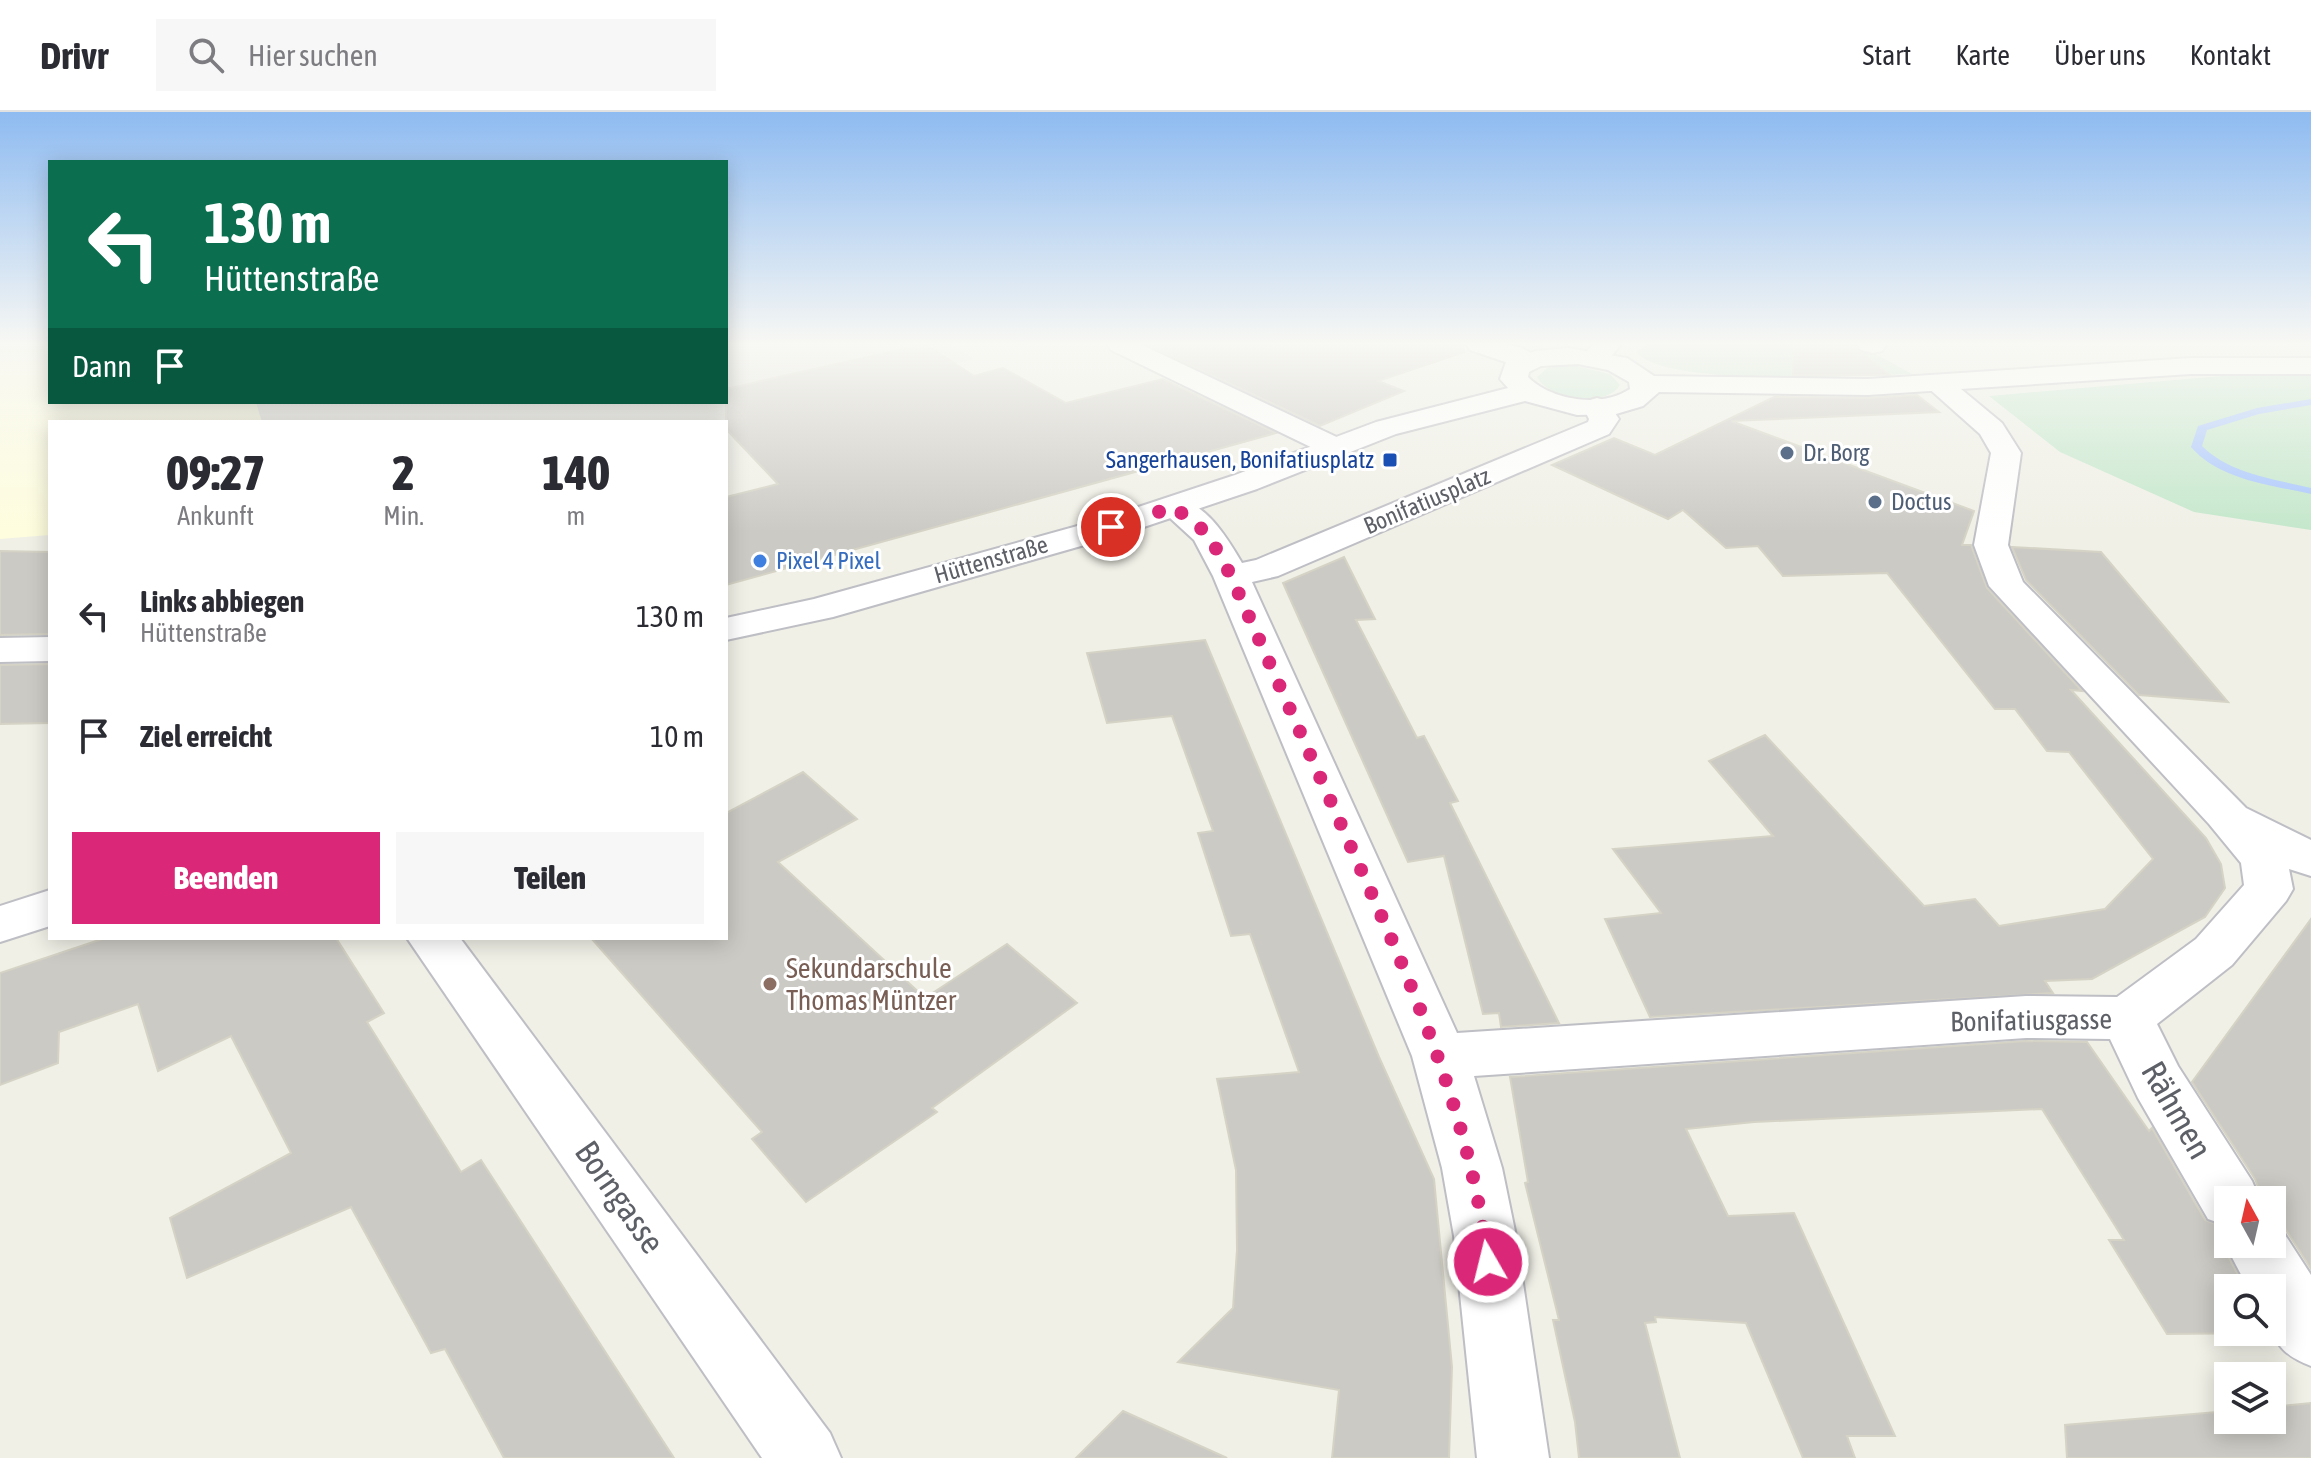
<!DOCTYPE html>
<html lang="de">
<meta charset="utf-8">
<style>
body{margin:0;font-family:"Asap Condensed",sans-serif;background:#f7f7f7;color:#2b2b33;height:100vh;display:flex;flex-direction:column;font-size:30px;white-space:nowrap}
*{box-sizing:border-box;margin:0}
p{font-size:26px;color:#7c7c81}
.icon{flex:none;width:44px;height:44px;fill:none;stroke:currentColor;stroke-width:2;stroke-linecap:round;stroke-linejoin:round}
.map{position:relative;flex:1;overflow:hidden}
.details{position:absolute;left:48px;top:308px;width:680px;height:520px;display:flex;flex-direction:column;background:#fff;border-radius:0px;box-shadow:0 4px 20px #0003}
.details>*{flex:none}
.hud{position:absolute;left:48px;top:48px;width:680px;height:244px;border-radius:0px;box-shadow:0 4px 20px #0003;background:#0b6e4f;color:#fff;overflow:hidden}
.needle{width:52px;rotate:352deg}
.fabs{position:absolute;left:2214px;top:1074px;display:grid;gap:16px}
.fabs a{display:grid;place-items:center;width:72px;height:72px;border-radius:0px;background:#fff;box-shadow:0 4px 20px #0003;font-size:40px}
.pin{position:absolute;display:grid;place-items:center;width:68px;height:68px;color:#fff;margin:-34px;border:4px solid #fff;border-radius:50%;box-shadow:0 2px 8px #0007}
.me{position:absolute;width:88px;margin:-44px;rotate:352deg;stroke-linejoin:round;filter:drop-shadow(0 0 6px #0008)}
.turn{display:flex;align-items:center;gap:28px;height:168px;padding:0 24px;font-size:36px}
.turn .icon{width:104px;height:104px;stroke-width:2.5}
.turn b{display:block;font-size:56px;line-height:68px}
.then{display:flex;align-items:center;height:76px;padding:0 24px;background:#0003;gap:16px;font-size:30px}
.eta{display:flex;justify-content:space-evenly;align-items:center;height:136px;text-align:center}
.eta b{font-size:48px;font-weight:800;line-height:56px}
.action{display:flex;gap:16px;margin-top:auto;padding:16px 24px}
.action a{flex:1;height:92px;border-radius:0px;background:#db2777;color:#fff;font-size:32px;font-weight:800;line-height:92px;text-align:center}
.action a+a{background:#f7f7f7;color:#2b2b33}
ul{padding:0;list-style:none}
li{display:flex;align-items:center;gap:24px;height:120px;padding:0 24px}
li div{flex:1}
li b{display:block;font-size:30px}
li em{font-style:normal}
header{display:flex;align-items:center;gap:48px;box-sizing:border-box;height:112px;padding:0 40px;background:#fff;border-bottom:2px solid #e1e1e2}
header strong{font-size:38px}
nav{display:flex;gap:44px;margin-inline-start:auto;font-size:28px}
.search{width:560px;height:72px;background:#f7f7f7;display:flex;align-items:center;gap:20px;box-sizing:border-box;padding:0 28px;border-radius:0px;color:#7c7c81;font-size:30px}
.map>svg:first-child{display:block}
.commercial{fill:#fefdde}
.industrial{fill:#e2e1db}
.green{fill:#c4e7cb}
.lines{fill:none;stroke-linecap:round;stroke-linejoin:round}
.stream{fill:#a8c6fe;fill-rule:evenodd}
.building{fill:#cccac4;stroke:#d5d3c5;stroke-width:2}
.minor-casing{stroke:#bebec5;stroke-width:4}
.tertiary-casing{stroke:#bebec5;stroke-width:4}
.minor{fill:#fff;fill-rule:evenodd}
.tertiary{fill:#fff;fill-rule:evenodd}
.route{stroke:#db2777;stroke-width:14;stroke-dasharray:0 25.2}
.service-dot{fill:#5c6f8a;stroke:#fff;stroke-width:3}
.transit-dot{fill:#1a4fb4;stroke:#fff;stroke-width:3}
.shop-dot{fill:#3f7fe0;stroke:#fff;stroke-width:3}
.education-dot{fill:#8d6e63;stroke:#fff;stroke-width:3}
.labels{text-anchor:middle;stroke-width:6;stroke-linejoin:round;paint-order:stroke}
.far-service-label{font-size:24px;fill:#4e5e75;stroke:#fff;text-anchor:start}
.far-transit-label{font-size:24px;fill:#164399;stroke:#fff;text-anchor:end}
.far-street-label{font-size:24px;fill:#5e6067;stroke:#fff}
.far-shop-label{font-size:24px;fill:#366cbe;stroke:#fff;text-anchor:start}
.education-label{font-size:28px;fill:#785e54;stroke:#fff;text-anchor:start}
.street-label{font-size:28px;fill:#5e6067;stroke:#fff}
.near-street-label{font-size:34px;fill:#5e6067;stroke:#fff}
</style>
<header>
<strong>Drivr</strong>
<div class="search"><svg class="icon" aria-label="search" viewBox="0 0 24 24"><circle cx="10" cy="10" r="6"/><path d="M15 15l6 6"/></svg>Hier suchen</div>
<nav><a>Start</a><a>Karte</a><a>Über uns</a><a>Kontakt</a></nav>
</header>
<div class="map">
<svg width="2311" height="1346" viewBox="0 0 2311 1346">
<rect width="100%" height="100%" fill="#f0f0e7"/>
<path class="commercial" d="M0,232H50V290H256L262,310H50V423L0,427Z"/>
<path class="industrial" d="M726,232H951L974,247L724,310H262L256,290H726Z"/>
<g class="green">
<path d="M1649,232H1857L1912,262C1860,263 1666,276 1636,240Z"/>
<path d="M2311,252V418L2194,400L2060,340L1989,284L2290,258Z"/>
<path d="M1572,253L1610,262L1620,273C1607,296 1548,288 1537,265L1547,256Z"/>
</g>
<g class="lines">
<path class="stream" d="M2311,287V293L2259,302L2207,318L2202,334C2230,362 2274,367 2311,376V382C2271,373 2219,368 2191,335L2198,314L2257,296Z"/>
</g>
<g class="building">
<path d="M925,232L974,264L1003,256L1066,291L1163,267L1276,321L726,473V385L778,372L726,317V277Z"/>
<path d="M1146,232H1463L1464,240L1378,269L1404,279L1320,314Z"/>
<path d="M1794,232H1849L1890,263H1793Z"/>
<path d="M1917,283L1939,300L1731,309L1974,399L1962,433H1971L1987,476L2082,579L2071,578L2206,726L2221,752L2225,776L2205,805L2092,867L2045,869L2053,881L1650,905L1605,807L1661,801L1613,737L1773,724L1709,649L1765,623L1924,794L1975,787L1999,814L2105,797L2153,747L2069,640L2047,639L2015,597H1995L1887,461L1783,464L1758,434L1726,436L1683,398L1668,407L1552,353L1614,326L1655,343L1774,285L1868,286Z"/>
<path d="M2012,435L2101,440L2228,590L2139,583L2026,468Z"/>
<path d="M0,439L50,440V522L0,523Z"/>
<path d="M1344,445L1375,507L1356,508L1417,626L1424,624L1458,689L1450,691L1559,911L1501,915L1499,901L1483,902L1444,744L1408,750L1283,471Z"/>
<path d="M1205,528L1379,945L1434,1067L1452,1255L1449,1346H1332L1339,1278L1178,1250L1233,1196L1237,1138L1236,1058L1217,967L1299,960L1250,822L1231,824L1198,721L1213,719L1172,604L1107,611L1087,541Z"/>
<path d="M50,552V611L0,612V553Z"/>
<path d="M803,660L857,707L778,750L925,886L1007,832L1077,891L932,996L937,1000L806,1090L752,1027L762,1020L591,826H726V701Z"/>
<path d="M2311,807V1157L2281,1110L2272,1106V1088H2263L2255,1067L2192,970Z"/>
<path d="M105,826H336L384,901L367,910L461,1060L481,1048L674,1346H504L445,1237L431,1241L351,1095L187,1166L170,1106L291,1041L231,924L158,959L138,892L59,920L58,951L0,973V861Z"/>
<path d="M2026,929L2087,930L2149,1019L2152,1016L2205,1108L2228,1117L2222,1133L2245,1176H2228V1220L2271,1221L2167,1222L2109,1128H2124L2042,997L1754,1010L1686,1017L1728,1104L1794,1101L1895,1324H1847L1855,1346H1803L1746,1211L1655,1205L1656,1210L1645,1211L1680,1346H1579L1575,1310L1553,1208H1559L1525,1071L1528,1070L1510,965Z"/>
<path d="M2311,1291V1346H2067L2065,1313L2228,1299V1308H2272V1295Z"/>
<path d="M1123,1299L1227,1346H1076Z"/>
</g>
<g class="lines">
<g class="minor-casing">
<g id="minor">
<path d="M1107,232H1140L1345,329L1349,335L1345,341L1334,344L1323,341L1111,238Z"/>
<path d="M1466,232C1487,230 1526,229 1539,249L1535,255L1526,257L1470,238Z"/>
<path d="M1594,232H1621C1611,246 1602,256 1585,252L1581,246Z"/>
<path d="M1857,232H1885L1886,233L1882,239L1873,241L1861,238Z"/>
<path d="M1939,265L1949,267L2002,311L2021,341L2008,433L2023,470L2246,696L2311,728V764L2289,757L2293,777L2286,789L2232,853L2157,912L2178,954L2252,1069L2260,1088H2228V1114L2208,1107L2138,986L2110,927L2026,926L1474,964L1502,1056L1516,1124L1549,1346H1477L1454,1124L1442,1056L1412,944L1213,464L1194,428L1158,395L1162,388C1200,379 1226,424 1242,451L1256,448L1588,310L1589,307L1583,295L1587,289L1597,286L1607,289L1619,307L1609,322L1278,464L1252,470L1457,921L2026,884L2117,885L2196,827L2244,773L2241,751L2209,712L1989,474L1974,433L1991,341L1980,322L1925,273L1929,267Z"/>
<path d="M50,778V814L0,830V794Z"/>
<path d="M407,826H460L830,1321L841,1346H762Z"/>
<path d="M2272,1109L2278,1112L2311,1163V1254C2267,1237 2272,1218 2272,1176H2248L2225,1132L2228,1125V1132H2272Z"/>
</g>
</g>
<g class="tertiary-casing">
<g id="tertiary">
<path d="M1568,236L1627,246L1654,264L1868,267L2191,246H2311V262H2191L1868,283L1659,280L1643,294L1616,302L1577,303L1525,289L1396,322L1257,377L1123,422L833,505L726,528V506L814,487L1099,408L1235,363L1376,310L1508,276L1500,267L1506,250L1535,239ZM1578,252L1608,258L1629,270L1630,277C1602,296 1552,289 1528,265L1529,260L1541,254Z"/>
<path d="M50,525V549L0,550V526Z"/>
</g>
</g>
<use href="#minor" class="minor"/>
<use href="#tertiary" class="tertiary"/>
</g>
<linearGradient id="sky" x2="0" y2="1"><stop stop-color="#8ebbf1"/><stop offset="0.55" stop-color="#f8f8f4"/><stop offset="1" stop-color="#f8f8f4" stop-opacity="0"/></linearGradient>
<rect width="2311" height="420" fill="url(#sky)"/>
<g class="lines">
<path class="route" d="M1111,415L1174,395L1208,422L1231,464C1272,557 1313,649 1354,742C1413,874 1470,1005 1488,1150"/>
</g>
<g class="service-dot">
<circle cx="1787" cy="341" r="8"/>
<circle cx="1875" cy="390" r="8"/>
</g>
<rect class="transit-dot" x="1382" y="340" width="16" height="16" rx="4"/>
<circle class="shop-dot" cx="760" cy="449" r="8"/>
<circle class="education-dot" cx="770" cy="872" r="8"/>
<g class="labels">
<g class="far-service-label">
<text x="1803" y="349">Dr. Borg</text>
<text x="1891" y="398">Doctus</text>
</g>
<g class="far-transit-label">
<text x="1374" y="356">Sangerhausen, Bonifatiusplatz</text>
</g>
<g class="far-street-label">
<text transform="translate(1427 389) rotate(-23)" y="8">Bonifatiusplatz</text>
<text transform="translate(991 448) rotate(-16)" y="8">Hüttenstraße</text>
</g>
<g class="far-shop-label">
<text x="776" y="457">Pixel 4 Pixel</text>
</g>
<g class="education-label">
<text x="786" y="866">Sekundarschule<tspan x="786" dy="32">Thomas Müntzer</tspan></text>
</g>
<g class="street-label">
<text transform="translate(2031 908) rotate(-1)" y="10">Bonifatiusgasse</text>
</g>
<g class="near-street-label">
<text transform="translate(2177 998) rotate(60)" y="12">Rähmen</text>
<text transform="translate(620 1085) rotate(55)" y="12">Borngasse</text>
</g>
</g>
</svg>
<div class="fabs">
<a><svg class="needle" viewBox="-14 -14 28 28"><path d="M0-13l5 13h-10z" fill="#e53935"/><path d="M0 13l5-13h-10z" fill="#7c7c81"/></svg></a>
<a><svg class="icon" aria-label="search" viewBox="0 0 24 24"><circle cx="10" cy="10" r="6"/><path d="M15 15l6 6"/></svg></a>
<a><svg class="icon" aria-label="layers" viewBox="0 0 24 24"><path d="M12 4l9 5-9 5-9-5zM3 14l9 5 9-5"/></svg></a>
</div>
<div class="pin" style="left:1111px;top:415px;background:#d93025"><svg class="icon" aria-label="arrive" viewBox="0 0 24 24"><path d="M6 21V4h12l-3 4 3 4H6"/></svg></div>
<svg class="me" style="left:1488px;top:1150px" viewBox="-20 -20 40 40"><circle r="17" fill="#db2777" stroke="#fff" stroke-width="3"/><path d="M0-11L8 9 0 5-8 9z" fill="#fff"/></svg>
<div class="hud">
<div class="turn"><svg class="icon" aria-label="left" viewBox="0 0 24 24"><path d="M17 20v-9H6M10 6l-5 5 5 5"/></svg><div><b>130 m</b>Hüttenstraße</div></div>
<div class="then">Dann<svg class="icon" aria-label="arrive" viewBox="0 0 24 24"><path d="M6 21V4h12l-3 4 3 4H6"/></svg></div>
</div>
<section class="details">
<div class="eta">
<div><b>09:27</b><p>Ankunft</p></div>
<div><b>2</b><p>Min.</p></div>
<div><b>140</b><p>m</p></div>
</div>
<ul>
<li><svg class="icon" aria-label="left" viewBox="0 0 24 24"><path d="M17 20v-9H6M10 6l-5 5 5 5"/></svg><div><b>Links abbiegen</b><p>Hüttenstraße</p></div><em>130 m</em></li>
<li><svg class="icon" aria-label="arrive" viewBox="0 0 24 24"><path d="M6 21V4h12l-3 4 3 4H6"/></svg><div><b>Ziel erreicht</b></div><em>10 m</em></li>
</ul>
<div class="action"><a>Beenden</a><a>Teilen</a></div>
</section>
</div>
